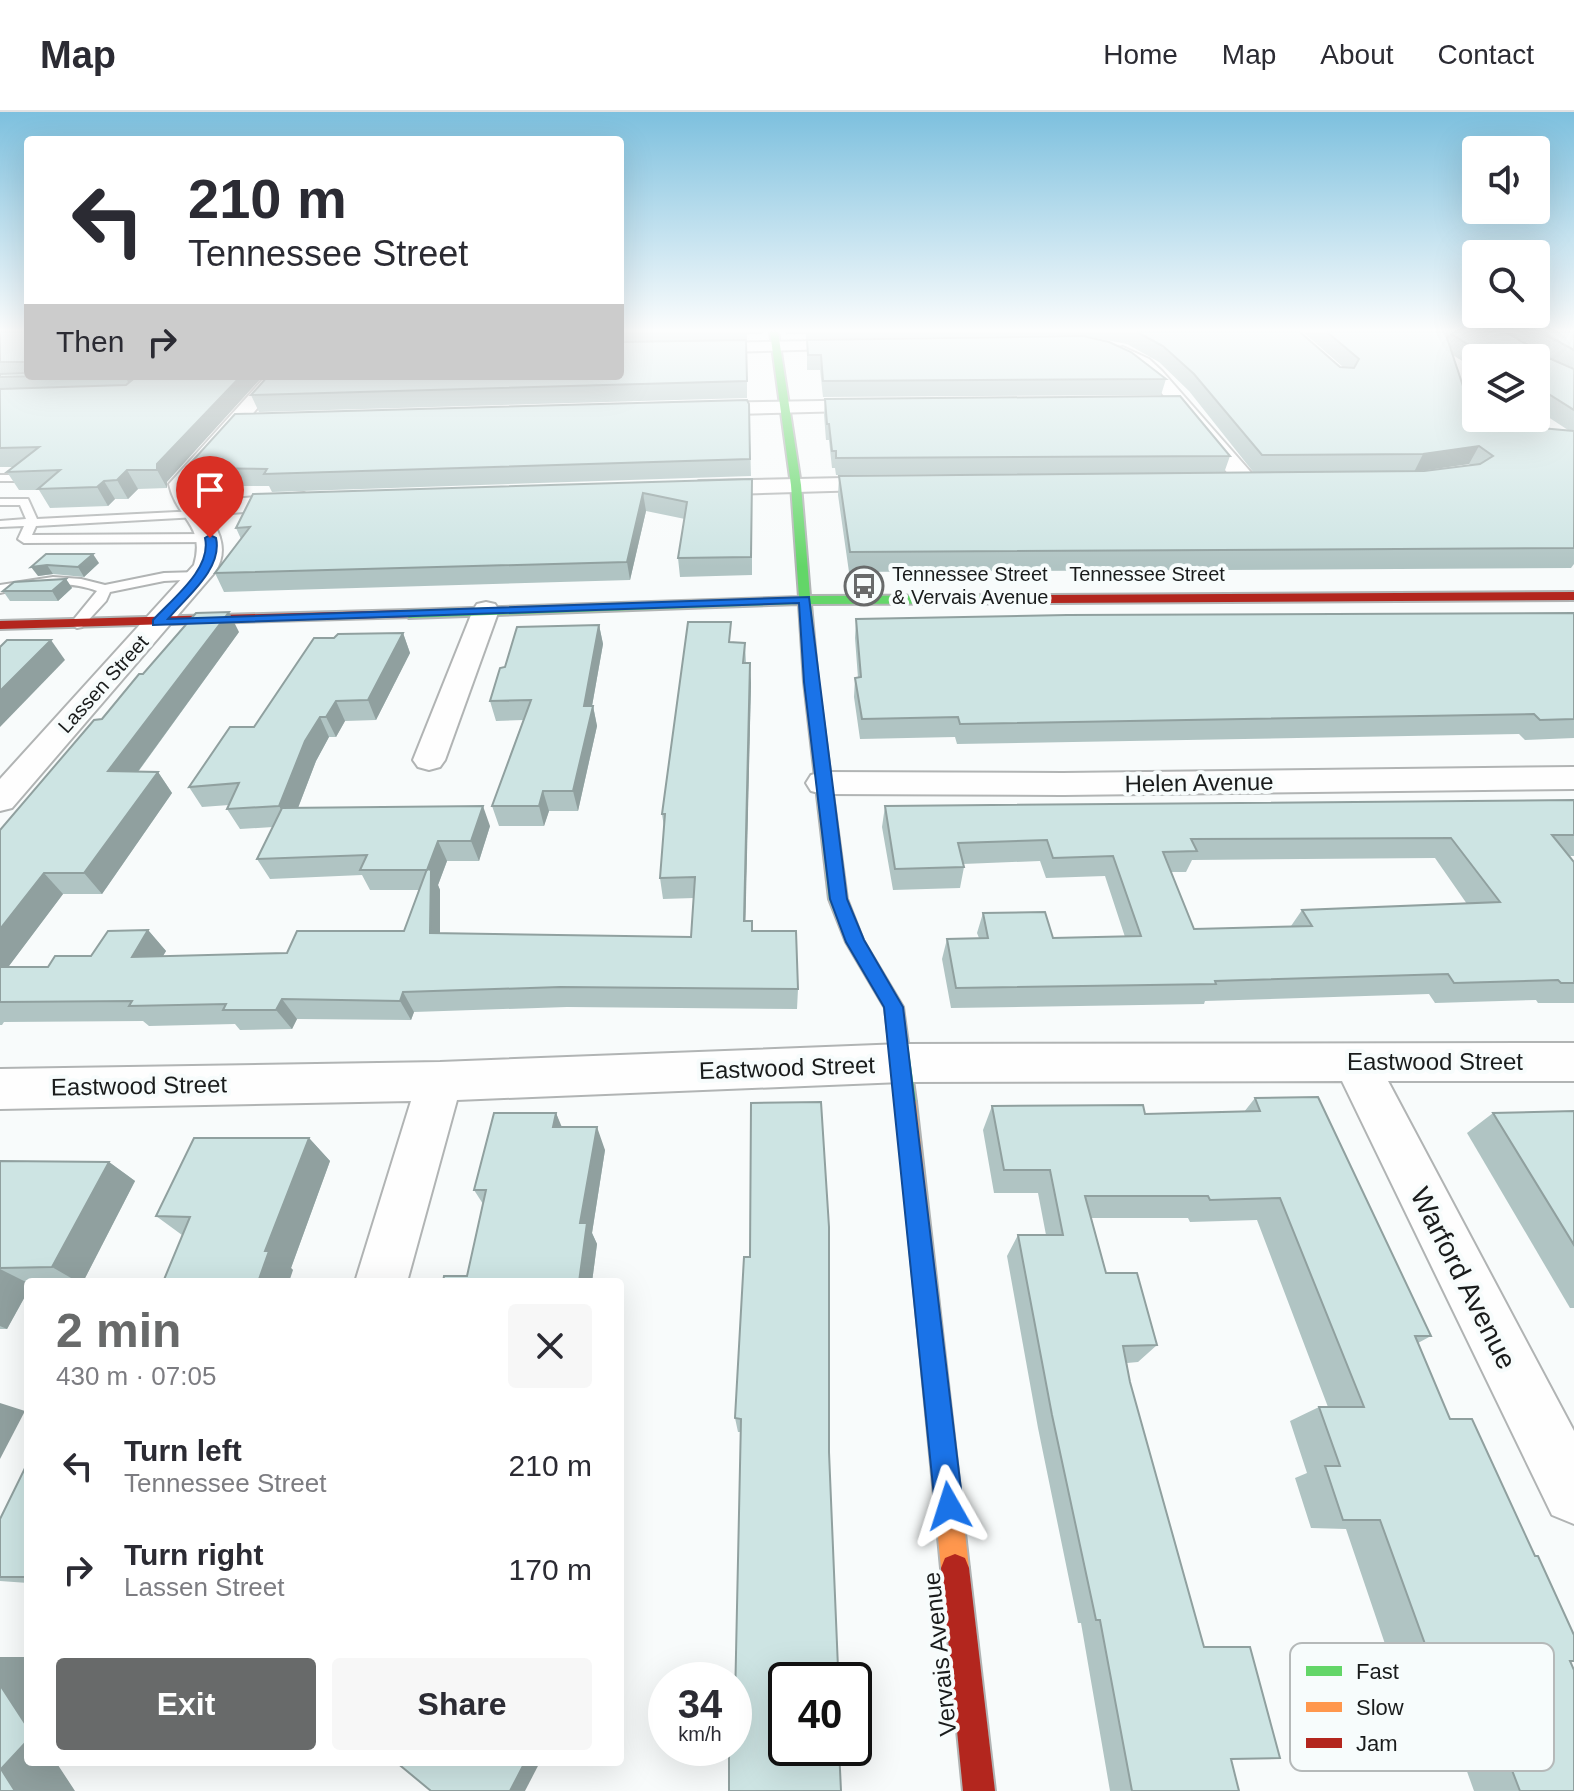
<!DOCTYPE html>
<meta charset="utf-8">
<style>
body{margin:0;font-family:Helvetica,sans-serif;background:#f7f7f7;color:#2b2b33;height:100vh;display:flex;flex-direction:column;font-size:30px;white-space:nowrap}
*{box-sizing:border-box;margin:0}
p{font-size:26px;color:#7c7c81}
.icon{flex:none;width:44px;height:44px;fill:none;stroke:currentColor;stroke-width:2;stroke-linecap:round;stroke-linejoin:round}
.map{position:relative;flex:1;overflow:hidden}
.panel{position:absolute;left:24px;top:1166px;width:600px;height:488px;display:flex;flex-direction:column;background:#fff;border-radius:8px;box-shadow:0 8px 32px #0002}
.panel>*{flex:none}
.banner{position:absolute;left:24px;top:24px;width:600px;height:244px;border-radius:8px;box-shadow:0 8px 32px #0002;background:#fff;color:#2b2b33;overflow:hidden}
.controls{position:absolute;left:1462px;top:24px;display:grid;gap:16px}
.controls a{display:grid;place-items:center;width:88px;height:88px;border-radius:8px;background:#fff;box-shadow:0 8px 32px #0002;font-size:40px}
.speed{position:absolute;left:648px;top:1550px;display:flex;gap:16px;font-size:40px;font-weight:700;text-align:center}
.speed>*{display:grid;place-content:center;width:104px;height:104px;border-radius:50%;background:#fff;box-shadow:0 8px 32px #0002;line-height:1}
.speed small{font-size:20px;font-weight:400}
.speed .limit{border:4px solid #111;border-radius:12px;background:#fff;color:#111}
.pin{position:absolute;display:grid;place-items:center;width:68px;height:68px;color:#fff;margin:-82px -34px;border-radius:50% 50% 50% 0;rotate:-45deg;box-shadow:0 0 8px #0007}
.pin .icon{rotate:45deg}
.me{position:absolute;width:88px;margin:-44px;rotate:354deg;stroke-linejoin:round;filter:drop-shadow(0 0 6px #0008)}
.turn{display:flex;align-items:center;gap:28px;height:168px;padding:0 32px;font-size:36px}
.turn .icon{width:104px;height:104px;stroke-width:2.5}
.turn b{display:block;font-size:56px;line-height:68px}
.then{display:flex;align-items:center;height:76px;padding:0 32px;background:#0003;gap:16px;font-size:30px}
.round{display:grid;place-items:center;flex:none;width:84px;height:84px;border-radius:8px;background:#f7f7f7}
.headline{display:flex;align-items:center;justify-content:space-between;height:136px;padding:0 32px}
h1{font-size:48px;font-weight:600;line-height:60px;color:#686a6a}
.action{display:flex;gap:16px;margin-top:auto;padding:16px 32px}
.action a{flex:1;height:92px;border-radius:8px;background:#686a6a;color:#fff;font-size:32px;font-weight:600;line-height:92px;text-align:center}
.action a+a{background:#f7f7f7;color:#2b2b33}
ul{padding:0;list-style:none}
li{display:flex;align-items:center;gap:24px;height:104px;padding:0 32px}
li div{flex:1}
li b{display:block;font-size:30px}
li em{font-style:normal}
header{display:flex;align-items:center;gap:48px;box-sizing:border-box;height:112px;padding:0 40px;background:#fff;border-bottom:2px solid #e1e1e2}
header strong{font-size:38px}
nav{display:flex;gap:44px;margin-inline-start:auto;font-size:28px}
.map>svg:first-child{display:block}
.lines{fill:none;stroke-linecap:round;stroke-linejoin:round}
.lane-casing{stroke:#b1b4b4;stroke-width:4}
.street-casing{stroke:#b1b4b4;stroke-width:4}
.fast-casing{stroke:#b1b4b4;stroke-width:4}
.slow-casing{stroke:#b1b4b4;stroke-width:4}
.jam-casing{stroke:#b1b4b4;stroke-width:4}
.lane{fill:#fefefe;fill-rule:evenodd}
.street{fill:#fefefe;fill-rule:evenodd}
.fast{fill:#63d668;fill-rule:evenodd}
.slow{fill:#ff974d;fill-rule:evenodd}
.jam{fill:#b3261e;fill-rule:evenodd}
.wall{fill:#b0c4c3;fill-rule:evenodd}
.shaded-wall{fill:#90a09f}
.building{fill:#cde4e3;stroke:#90a09f;stroke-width:2;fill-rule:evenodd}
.route{fill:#1a73e8;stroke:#114b97;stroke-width:2}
.labels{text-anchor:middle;stroke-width:8;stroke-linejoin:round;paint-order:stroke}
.far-poi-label{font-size:20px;fill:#1a1c1c;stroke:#f7fcfc;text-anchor:start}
.far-street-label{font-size:20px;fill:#1a1c1c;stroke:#f7fcfc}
.street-label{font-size:24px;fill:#1a1c1c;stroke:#f7fcfc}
.near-street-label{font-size:28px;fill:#1a1c1c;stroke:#f7fcfc}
.key{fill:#f7fcfc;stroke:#b5b9b9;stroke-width:2}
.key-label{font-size:22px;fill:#1a1c1c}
</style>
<header>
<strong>Map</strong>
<nav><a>Home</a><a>Map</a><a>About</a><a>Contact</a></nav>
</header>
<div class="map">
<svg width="1574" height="1679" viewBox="0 0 1574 1679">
<rect width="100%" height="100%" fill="#f8fbfb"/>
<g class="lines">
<g class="lane-casing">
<g id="lane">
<path d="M0,363H26L31,366L26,369H0Z"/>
<path d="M0,387H28L37,407L197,399L203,402L197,405L36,414L32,423L210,422L216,426L210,430L24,431L18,427L24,414L0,415V409L26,407L20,393H0Z"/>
<path d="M199,460L205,464L203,467L164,469L110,480L106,489L82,515L77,516L70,512L97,479C67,467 30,473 0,481V473L53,465L81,467L105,473L164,461Z"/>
</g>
</g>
<g class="street-casing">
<g id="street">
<path d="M860,228L868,233L866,236L620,243V233Z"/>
<path d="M1123,235L1149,247L1162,259L1255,365L1258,370L1255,375H1239L1150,267C1139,257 1124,250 1115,240L1117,236Z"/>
<path d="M266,264H285L191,373L197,390L304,381L315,388L304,395L208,403C221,421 228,440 215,460L12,696L0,699V667L194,453C206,412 177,408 169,372Z"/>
<path d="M879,288L886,290L888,294L886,298L696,303L687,297L696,291Z"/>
<path d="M891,365L899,367L902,372L899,377L699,383L688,376L699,369Z"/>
<path d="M486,490L495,492L499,498L445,648L440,655L429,658L418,655L413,648L473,498L477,492Z"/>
<path d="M1574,655V677L1063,683L823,682L811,679L806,671L811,663L823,660L1063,661Z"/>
<path d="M1574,931V969H1388L1574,1319V1412L1552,1403L1342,969L902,970L457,988L407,1170H355L411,989L0,997V957L440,950L902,932Z"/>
</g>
</g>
<g class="fast-casing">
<path id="fast" d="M770,220H778L801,373L810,484L1050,483L1056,487L1050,491L811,492L818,570L847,787L863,828L903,895L916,990L913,996L906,999L899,996L896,990L885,896L846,830L829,787L804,570L799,492L409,506L403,502L409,498L799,485L791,373Z"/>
</g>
<g class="slow-casing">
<path id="slow" d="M906,981L913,984L916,990L969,1456L965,1466L955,1470L945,1466L941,1456L896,990L899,984Z"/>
</g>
<g class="jam-casing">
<g id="jam">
<path d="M1574,480V488L1050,491L1044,487L1050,483Z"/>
<path d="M409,498L413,499V505L0,517V509Z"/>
<path d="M955,1442L965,1446L969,1456L995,1679H963L941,1456L945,1446Z"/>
</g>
</g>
<use href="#lane" class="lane"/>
<use href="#street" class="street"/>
<use href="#fast" class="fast"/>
<use href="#slow" class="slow"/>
<use href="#jam" class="jam"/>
</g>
<g class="wall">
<path d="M0,220H28V264H129L167,370V376L138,377L128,387H115L108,394L50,396L39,378H19L7,360L14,355H0Z"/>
<path d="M620,220H763L762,222H747V286L259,300L251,283L620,264Z"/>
<path d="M785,220H1299L1340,255H1343L1303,220H1574V452L1571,456L849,460L838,383L839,364L1205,361L836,363L835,356H832L829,328H826L824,303L825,287L1230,344L1224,361H1254L1189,279L1159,250L1127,232L1080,223L806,227V222H786ZM1453,243L1476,258V246H1536V297L1568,318L1475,310ZM1469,352L1470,353L1418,359Z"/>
<path d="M807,228L1166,267L1161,283L823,285L820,258H807Z"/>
<path d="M749,292L751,364L272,380L269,374H194L186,356Z"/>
<path d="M752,367V463L680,465L678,446L685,407L646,399L630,468L224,480L215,461L241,427L236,416Z"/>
<path d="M46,442L99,451L84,465L53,462L38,464Z"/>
<path d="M66,467L72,476L58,489H10L3,479Z"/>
<path d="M1574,501V626L1525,628L1519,622L957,632L955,625L860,627L854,585L855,566H858L855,526L856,507Z"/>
<path d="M599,513L603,532L592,594H593L597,614L578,699H549L544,714H499L492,694L523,608L496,609L490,589L505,555Z"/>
<path d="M239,520L138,660H158L172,681L102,782H63L8,855H48L91,844L148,818L166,839L163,844L287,841L404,819L419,778H370L362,763L270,767L257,747L273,715L240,717L227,697L229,693L202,695L189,675L254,615L334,526L403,521L410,541L376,608L345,609L336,625H329L316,649L298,696L490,714L479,749H447L438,773L440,778V822L691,825L694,786L663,787L660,766L664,715L662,702L732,530L745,531L746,551L751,571L745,809L798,877L797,897L567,895L414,900L411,908L297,907L292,917L240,918L235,912L149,914L143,909L4,910L2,913H0V718L143,562Z"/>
<path d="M1574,688V744H1569L1574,750V891H1538L1536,888L1435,891L1429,882L1205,889L1204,892L951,896L942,847L947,827L979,826L977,821L983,801L1053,826L1125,825L1105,764L1046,766L1040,749L963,752L964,755L960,776L893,778L882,715L885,694ZM1435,746L1467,792L1302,798L1291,814L1194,817L1171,760H1186L1192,748Z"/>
<path d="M1255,986L1431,1224L1418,1231L1450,1307L1570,1549L1574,1679H1474L1441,1587L1403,1585L1346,1417L1311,1416L1295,1366L1307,1361L1290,1309L1319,1295H1328L1257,1108L1190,1110L1188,1106H1091L1106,1161L1157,1233L1138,1250L1127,1251L1130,1270L1239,1679H1110L1081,1511H1078L1038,1316L1007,1144L1018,1123H1046L1038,1081H994L983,1018L992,994L1145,1002L1244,1000Z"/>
<path d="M1574,999V1196H1570L1467,1021L1493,1001Z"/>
<path d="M556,1001L561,1015L605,1038L592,1121L597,1132L592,1170H443L467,1164L483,1092L474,1078Z"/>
<path d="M309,1026L330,1049L291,1156L293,1158L182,1123L156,1104Z"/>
<path d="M0,1049L109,1050L135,1069L83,1170H28V1179L7,1217H0Z"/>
<path d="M744,1145L829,1340L835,1556L734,1636L741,1320H738L735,1306Z"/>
<path d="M28,1350V1471L0,1469V1407Z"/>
</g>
<g class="shaded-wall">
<path d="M125,264H129L135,275L132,278Z"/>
<path d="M241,264H263L167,370V376L157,358V352Z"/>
<path d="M1479,334L1469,352L1414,360L1423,342Z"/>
<path d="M127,358L138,377L128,387L117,368Z"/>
<path d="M104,369L115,387L108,394L97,375Z"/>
<path d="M643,381L646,399L630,468L627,450Z"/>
<path d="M93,442L99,451L84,465L78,455Z"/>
<path d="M47,453L53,462L38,464L31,455Z"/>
<path d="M66,467L72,476L58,489L52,479Z"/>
<path d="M229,500L239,520L123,680L108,659Z"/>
<path d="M599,513L603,532L589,611L593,594L597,614L578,699L573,679L584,594Z"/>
<path d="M403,521L410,541L376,608L368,588Z"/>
<path d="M51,528L65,548L0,615V579Z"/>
<path d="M750,551L751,571L745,829L744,809Z"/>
<path d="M336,589L345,609L336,625L326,605Z"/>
<path d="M320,605L329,625L316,649L291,714L279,694L305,629Z"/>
<path d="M158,660L172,681L102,782L84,761Z"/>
<path d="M543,679L549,699L544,714L539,694Z"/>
<path d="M483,694L490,714L479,749L471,729Z"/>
<path d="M438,729L447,749L438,773L440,778V842L430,821L427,758Z"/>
<path d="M44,761L63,782L0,866V817Z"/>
<path d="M148,818L166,839L150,865L132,845Z"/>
<path d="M403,880L414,900L411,908L400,889Z"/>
<path d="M282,887L297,907L292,917L276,898Z"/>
<path d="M556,1001L566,1025L553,1015Z"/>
<path d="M597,1015L605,1038L592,1121L597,1132L592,1170H579L580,1111Z"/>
<path d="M309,1026L330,1049L291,1156L293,1158L289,1170H258L265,1139Z"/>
<path d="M109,1050L135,1069L83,1170H78L52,1155Z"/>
<path d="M0,1157L28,1171V1179L7,1217L0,1214Z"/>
<path d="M0,1291L25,1299L0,1347Z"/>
<path d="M0,1545H28V1616L0,1573Z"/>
<path d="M28,1628V1650H56L75,1679H15L1,1657Z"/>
<path d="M525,1650H540L525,1679H510Z"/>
</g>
<g class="building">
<rect x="0" y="220" width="28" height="30"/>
<path d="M1137,220H1300L1340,255L1354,256L1359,247L1327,220H1445L1475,310L1574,319V436L850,440L839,364L1424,359L1480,352L1493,344L1479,334L1423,342L1262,343L1194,262L1163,234Z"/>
<path d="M1448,220H1505L1528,233H1542L1544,244L1574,257V298L1536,274V246H1490Z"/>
<path d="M1541,220H1574V238Z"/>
<path d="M1083,224L1109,230L1131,240L1166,267L823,269L821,243H808L807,228Z"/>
<path d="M746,228L747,269L251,283L268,264H620V230Z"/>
<path d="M28,261V264H37L0,265V262Z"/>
<path d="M137,264H241L157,352V358H127L117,368L104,369L97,375L38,377L60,358L7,360L39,335L0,336V277L126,273Z"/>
<path d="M1180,284L1230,344L836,346V339H832L829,312H827L825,287Z"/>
<path d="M747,288L749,292L750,347L264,362L267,357L186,356L235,302Z"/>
<path d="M752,367L751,445L678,446L687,390L643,381L627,450L215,461L250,415L236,416L253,382Z"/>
<path d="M46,442H93L78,455L47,453L31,455Z"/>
<path d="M66,467L52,479H3L14,470Z"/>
<path d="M229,500L108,659L158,660L84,761H44L0,817V718L94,608L102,607L139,562H143L196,501Z"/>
<path d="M1574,501V607L1540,608L1534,602L960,612L958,605L862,607L855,566L861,565L856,507L1067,503Z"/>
<path d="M688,510H731L729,530L745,531L743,551H750L744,809H752V819H796L798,877L560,875L403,880L400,889L282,887L276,898H223L226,892L129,894L132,889L0,890V855H48L55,844H91L108,819L148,818L132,845L287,841L297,819H404L427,757L431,758L430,821L691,825L695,765L660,766L665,702H662Z"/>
<path d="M599,513L584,594H593L573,679H543L539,694H492L531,588L490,589L500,556L505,555L517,515Z"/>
<path d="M403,521L368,588L336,589L326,605H320L305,629L279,694L227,697L239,671L189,675L230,615H254L314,526H334L338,522Z"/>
<path d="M7,528H51L0,579V535Z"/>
<path d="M1574,688V723H1552L1574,750V871H1561L1558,868L1454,871L1448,862L1215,869L1216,872L956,876L947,827L988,826L983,801L1045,800L1053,826L1141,824L1113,744L1053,746L1047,728L958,731L964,755L895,757L885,694ZM1451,726L1500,790L1302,798L1312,814L1194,817L1163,740L1197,739L1191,727Z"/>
<path d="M483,694L471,729H438L427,758H360L367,743L257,747L282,696Z"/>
<path d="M1318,985L1431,1224H1415L1450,1307H1472L1535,1444H1538L1574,1523V1549H1570L1574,1558V1679H1520L1485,1588L1445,1587L1380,1408H1343L1325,1354H1340L1319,1295H1364L1280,1086L1210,1088L1208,1084H1085L1106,1161H1137L1157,1233L1123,1234L1130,1270L1204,1535H1250L1280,1646L1231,1647L1239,1679H1132L1100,1508H1096L1052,1303L1018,1123H1063L1050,1058H1004L992,994L1143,993L1145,1002L1260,999L1255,986Z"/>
<path d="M821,990L829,1115V1340L838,1556H835V1568H786V1636H839L841,1679H729V1636H734L741,1307L735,1306L744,1145H750L751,991Z"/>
<path d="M1574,999V1133L1493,1001Z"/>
<path d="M494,1001H556L553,1015H597L580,1111H587L579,1170H443L444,1164H467L486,1078H474Z"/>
<path d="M194,1026H309L265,1139H269L258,1170H163L190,1105L156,1104Z"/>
<path d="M0,1049L109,1050L52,1155L0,1156Z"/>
<path d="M28,1350V1465H0V1407Z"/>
<path d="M0,1573L28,1616V1628L1,1657L15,1679H0Z"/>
<path d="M396,1650H525L510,1679H431Z"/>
</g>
<linearGradient id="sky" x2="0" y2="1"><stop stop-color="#7dc0de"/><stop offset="0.48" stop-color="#fcfdfd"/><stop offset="1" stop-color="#fcfdfd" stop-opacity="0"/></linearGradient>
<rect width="1574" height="455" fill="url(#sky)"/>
<path class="route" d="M210,423L216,426C223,457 186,485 168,507L809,485L847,787L864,828L903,895L963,1394L959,1404L949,1408L939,1404L935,1394L884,895L846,830L830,787L804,570L799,491L153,513V508C172,487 212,457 205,426Z"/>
<defs>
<g id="bus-ring" transform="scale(2)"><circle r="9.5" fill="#f7fcfc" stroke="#686a6a" stroke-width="1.5"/><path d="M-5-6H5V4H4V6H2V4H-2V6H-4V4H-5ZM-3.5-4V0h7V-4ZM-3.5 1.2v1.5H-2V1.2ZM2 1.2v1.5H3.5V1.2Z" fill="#686a6a"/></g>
</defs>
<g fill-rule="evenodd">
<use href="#bus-ring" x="864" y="474"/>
</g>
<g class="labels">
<g class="far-poi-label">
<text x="892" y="469">Tennessee Street<tspan x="892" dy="23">&amp; Vervais Avenue</tspan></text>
</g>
<g class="far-street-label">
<text x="1147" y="469">Tennessee Street</text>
<text transform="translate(103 572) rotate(-48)" y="7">Lassen Street</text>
</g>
<g class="street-label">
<text transform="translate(1199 671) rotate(-1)" y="8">Helen Avenue</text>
<text x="1435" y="958">Eastwood Street</text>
<text transform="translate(787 956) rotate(-2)" y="8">Eastwood Street</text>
<text transform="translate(139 974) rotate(-1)" y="8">Eastwood Street</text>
<text transform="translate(940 1542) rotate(-96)" y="8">Vervais Avenue</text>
</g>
<g class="near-street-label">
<text transform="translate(1464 1166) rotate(63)" y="10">Warford Avenue</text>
</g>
</g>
<rect x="1290" y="1531" width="264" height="128" rx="12" class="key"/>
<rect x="1306" y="1554" width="36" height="10" fill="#63d668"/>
<rect x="1306" y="1590" width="36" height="10" fill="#ff974d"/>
<rect x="1306" y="1626" width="36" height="10" fill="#b3261e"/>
<g class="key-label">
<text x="1356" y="1567">Fast</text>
<text x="1356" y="1603">Slow</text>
<text x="1356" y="1639">Jam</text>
</g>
</svg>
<div class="controls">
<a><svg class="icon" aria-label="sound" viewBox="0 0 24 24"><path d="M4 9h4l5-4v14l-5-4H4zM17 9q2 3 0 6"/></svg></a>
<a><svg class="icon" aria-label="search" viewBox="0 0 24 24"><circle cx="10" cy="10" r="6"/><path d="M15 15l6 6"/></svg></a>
<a><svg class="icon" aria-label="layers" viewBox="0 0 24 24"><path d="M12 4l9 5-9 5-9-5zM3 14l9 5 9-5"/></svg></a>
</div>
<div class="speed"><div>34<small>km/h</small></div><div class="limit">40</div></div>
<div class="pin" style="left:210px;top:426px;background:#d93025"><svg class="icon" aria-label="arrive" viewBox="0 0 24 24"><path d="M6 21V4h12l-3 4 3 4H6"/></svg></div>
<svg class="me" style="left:949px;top:1394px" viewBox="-20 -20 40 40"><path d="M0-17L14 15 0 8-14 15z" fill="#1a73e8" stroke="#fff" stroke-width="4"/></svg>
<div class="banner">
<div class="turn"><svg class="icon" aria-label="left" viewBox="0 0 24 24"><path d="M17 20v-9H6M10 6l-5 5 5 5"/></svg><div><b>210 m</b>Tennessee Street</div></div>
<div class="then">Then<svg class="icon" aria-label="right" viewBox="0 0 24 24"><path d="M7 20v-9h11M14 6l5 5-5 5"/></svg></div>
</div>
<section class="panel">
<div class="headline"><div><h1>2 min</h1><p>430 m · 07:05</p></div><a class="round"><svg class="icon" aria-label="close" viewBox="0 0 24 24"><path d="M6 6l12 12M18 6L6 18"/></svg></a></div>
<ul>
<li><svg class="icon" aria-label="left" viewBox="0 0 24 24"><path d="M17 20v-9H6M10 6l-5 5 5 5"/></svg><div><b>Turn left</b><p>Tennessee Street</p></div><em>210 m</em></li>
<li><svg class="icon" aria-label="right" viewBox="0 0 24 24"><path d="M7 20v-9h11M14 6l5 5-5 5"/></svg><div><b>Turn right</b><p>Lassen Street</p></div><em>170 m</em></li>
</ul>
<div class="action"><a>Exit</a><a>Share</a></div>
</section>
</div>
